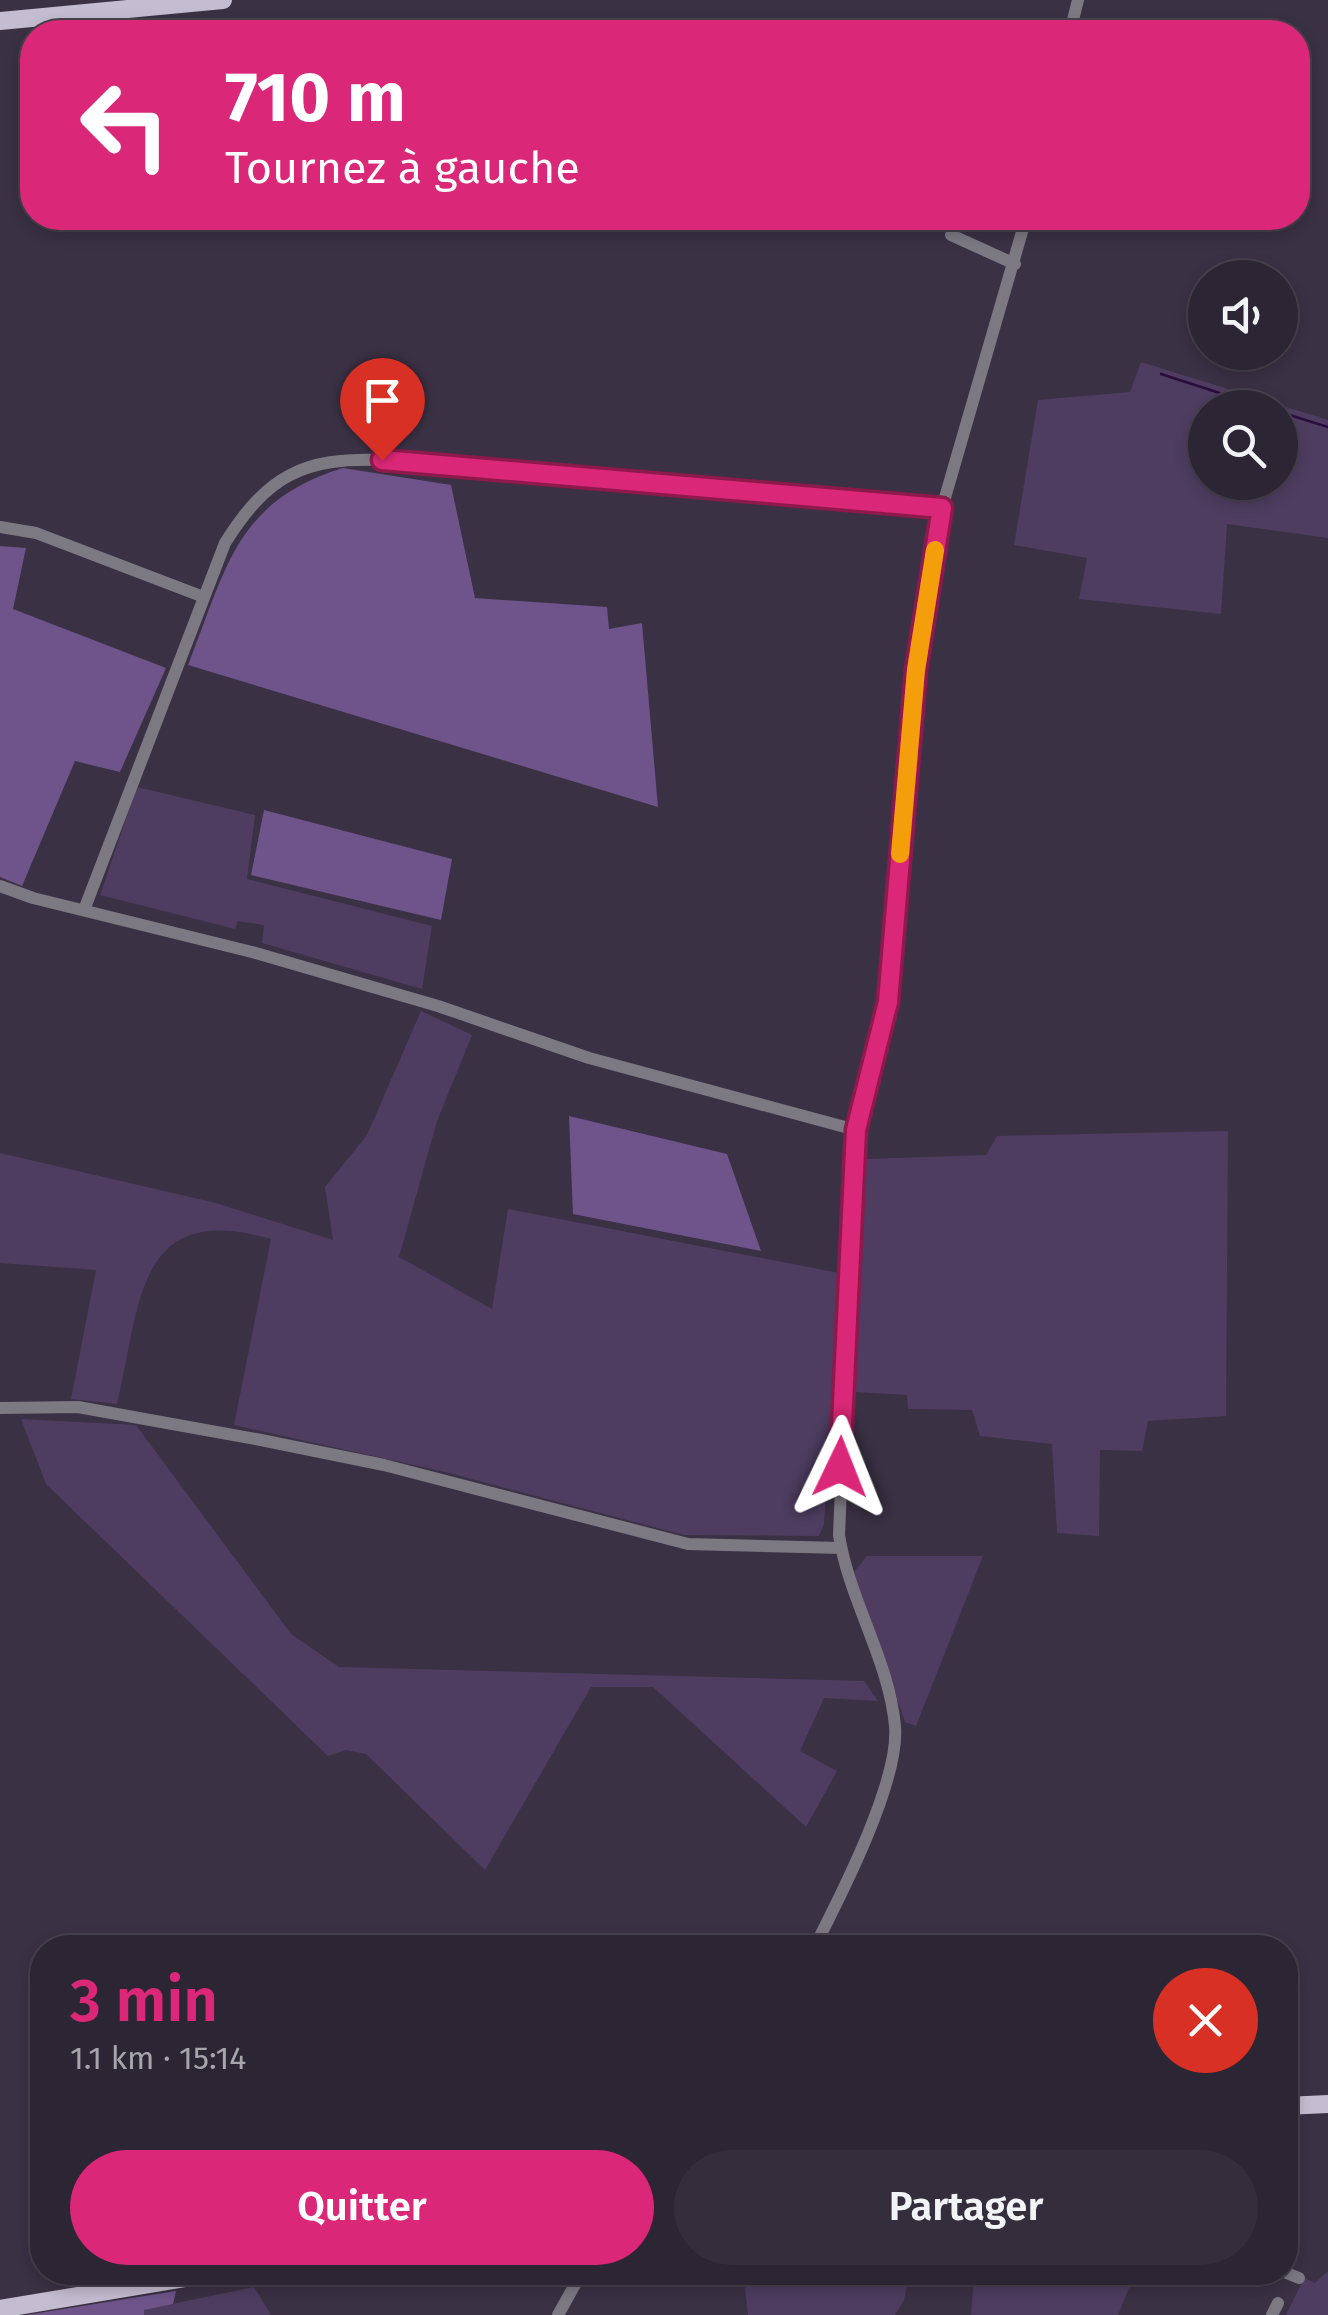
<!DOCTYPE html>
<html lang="fr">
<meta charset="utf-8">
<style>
body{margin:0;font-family:"Fira Sans",sans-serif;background:#342d3b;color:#f1f3f6;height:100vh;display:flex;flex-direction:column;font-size:38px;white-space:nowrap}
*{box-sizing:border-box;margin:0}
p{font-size:32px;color:#a6a5ac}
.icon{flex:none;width:55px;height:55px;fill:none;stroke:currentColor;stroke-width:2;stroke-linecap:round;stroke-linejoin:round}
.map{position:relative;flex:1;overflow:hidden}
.details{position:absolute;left:30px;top:1935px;width:1268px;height:350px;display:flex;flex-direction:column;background:#2c2533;border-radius:40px;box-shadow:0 5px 15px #0003,0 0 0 2px #48424e}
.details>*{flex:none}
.hud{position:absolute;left:20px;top:20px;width:1290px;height:210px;border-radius:40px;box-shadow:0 5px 15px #0003,0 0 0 2px #48424e;background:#db2777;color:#fff;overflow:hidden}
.buttons{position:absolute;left:1188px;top:260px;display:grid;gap:20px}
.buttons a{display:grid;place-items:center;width:110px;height:110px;border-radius:50%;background:#2c2533;box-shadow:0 5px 15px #0003,0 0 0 2px #48424e;font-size:50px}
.pin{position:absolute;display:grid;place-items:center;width:85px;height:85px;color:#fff;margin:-102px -42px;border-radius:50% 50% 50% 0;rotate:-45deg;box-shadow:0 0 10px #0007}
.pin .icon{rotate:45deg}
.me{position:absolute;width:110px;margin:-55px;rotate:2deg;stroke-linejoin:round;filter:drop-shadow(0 0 8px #0008)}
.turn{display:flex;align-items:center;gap:35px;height:210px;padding:0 40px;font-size:45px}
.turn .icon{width:130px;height:130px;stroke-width:2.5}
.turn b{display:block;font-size:70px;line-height:85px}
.round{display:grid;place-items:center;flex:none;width:105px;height:105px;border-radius:52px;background:#342d3b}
.summary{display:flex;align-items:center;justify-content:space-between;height:170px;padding:0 40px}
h1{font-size:60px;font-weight:600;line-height:75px;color:#db2777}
.cta{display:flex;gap:20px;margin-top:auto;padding:20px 40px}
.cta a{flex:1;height:115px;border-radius:60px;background:#db2777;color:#fff;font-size:40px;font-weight:600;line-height:115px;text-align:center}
.cta a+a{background:#342d3b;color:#f1f3f6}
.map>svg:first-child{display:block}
.green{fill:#4e3d61;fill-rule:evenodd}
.forest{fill:#6e548a}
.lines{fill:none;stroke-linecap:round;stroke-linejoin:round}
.stream{stroke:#280e3f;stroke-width:2.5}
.minor{stroke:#7d7983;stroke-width:12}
.major{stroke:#c4bcd0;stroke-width:18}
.route-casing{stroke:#8e194d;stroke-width:25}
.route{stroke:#db2777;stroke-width:18}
.slow{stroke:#f59e0b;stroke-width:18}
</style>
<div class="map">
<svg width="1328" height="2315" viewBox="0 0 1328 2315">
<rect width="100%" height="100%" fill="#3a3144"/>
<g class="green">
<path d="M1141,362L1328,420V538L1227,524L1221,614L1079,599L1087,558L1014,545L1038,400L1130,392ZM1205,408H1280V482H1205Z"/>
<path d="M137,787L255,815L247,879L432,926L422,989L262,943L264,925L238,921L235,929L100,895Z"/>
<path d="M421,1011L472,1035L437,1121L399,1257L492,1309L508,1209L839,1273L824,1524L819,1536L684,1535L441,1471L234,1425L271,1239C135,1200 141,1304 117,1404L71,1399L96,1270L0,1263V1153L216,1203L333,1240L325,1187L367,1135Z"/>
<path d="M1228,1131L1226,1416L1148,1421L1142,1451L1100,1450L1099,1536L1057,1533L1052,1444L980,1436L972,1410L908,1409L907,1395L855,1392L865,1159L986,1155L997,1136Z"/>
<path d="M21,1419L136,1425L291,1634L339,1667L864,1681L878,1701L824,1698L800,1751L837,1771L806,1827L653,1687H591L485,1870L366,1754L346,1750L328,1756L46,1484Z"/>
<path d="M867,1556H983L916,1726L905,1722L853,1573Z"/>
<path d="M1328,2271V2315H1286L1304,2278L1315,2283Z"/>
<path d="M743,2273V2272L910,2273L904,2300L895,2315H748Z"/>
<path d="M974,2273V2272L1135,2273L1118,2315H971Z"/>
<path d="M254,2287L271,2315H144L143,2310Z"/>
</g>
<g class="forest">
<path d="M343,468L451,485L475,598L607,607L609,629L642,623L658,807L188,665C226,570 235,501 343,468Z"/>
<path d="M0,546L26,548L13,609L166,668L120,772L75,761L22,886L0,877Z"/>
<path d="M264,810L452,859L441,920L251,875Z"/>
<path d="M569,1116L727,1154L761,1251L573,1214Z"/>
<path d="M176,2291L173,2304L144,2310V2315H26Z"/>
</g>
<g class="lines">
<g class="stream">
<path d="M1161,374L1266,408"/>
<path d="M1280,412L1328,427"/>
</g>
<g class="minor">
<path d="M1070,32L1078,0"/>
<path d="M951,235L1015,264"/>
<path d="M0,527L36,533L201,596"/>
<path d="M0,886L33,898L252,952L438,1006L589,1058L856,1130"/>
<path d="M84,910L225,543C267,476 303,457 382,460L942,508"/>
<path d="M0,1408L78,1407L256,1439L384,1465L688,1544L841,1548"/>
<path d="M814,1948C840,1897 900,1781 895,1726C889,1660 849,1600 839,1535L856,1130L888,1002L924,612L942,508L1026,218"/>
<path d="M1285,2201L1289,2106"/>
<path d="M1284,2272L1299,2278"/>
<path d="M558,2315L582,2272"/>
<path d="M1272,2315L1278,2303"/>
</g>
<g class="major">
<path d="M0,21L223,0"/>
<path d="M1285,2106L1328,2104"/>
<path d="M0,2309L221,2272"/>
</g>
</g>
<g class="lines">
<g class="route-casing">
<path id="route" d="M382,460L942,508L916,670L888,1002L856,1130L840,1467"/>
</g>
<use href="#route" class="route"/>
<path class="slow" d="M900,854L916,670L935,550"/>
</g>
</svg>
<div class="buttons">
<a><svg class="icon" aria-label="sound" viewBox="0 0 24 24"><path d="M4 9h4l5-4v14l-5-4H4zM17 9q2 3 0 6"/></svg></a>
<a><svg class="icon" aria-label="search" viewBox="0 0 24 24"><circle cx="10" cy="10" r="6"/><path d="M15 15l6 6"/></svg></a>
</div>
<div class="pin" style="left:382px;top:460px;background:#d93025"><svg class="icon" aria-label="arrive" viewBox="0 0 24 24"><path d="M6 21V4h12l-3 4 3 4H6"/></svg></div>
<svg class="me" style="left:840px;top:1467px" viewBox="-20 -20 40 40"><path d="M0-17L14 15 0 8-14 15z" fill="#db2777" stroke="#fff" stroke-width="4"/></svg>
<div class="hud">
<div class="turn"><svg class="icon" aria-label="left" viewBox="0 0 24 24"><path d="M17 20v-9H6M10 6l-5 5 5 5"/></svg><div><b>710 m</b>Tournez à gauche</div></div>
</div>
<section class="details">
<div class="summary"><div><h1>3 min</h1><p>1.1 km · 15:14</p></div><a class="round" style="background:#d93025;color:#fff"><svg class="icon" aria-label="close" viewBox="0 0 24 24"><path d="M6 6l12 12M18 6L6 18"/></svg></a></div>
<div class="cta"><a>Quitter</a><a>Partager</a></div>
</section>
</div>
